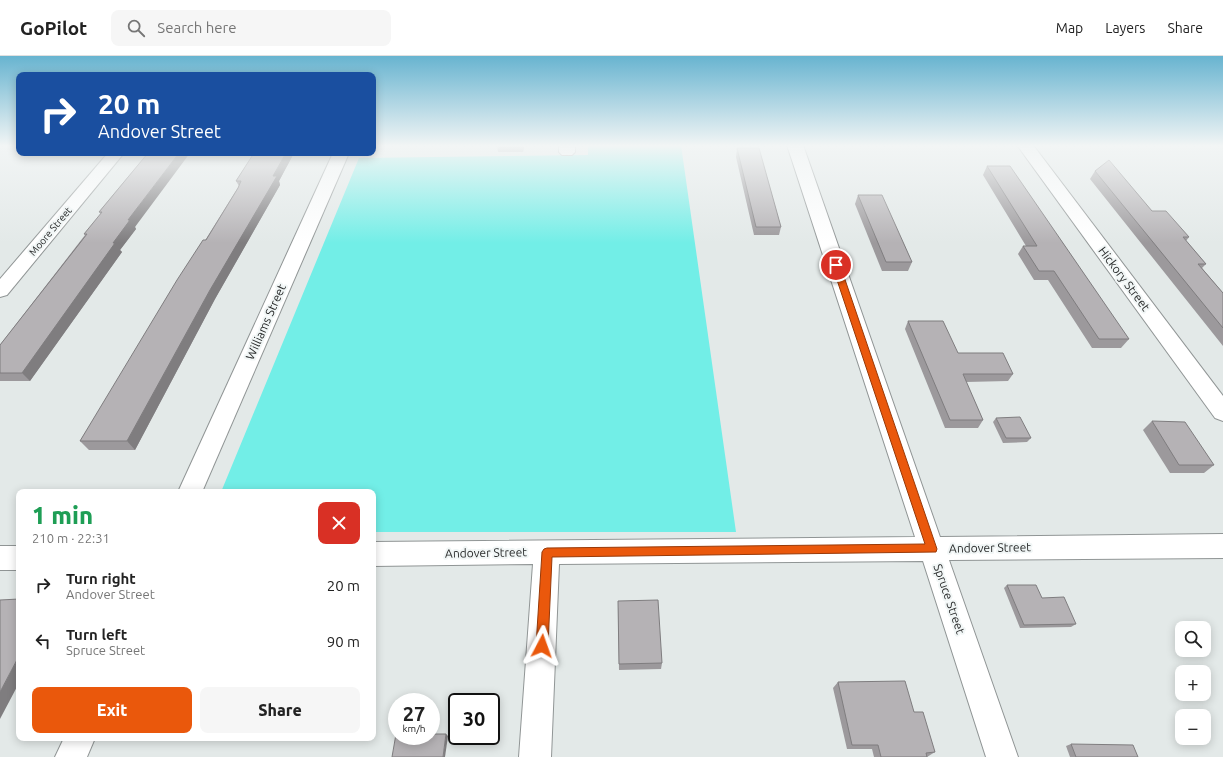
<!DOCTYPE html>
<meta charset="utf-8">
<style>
body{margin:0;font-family:Ubuntu,sans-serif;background:#f6f6f6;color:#222;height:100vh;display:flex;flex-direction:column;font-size:15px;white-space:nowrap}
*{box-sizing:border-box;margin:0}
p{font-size:13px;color:#767676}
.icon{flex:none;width:22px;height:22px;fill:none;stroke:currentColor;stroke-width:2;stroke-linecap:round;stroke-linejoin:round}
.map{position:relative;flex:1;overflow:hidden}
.panel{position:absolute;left:16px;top:433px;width:360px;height:252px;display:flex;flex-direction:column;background:#fff;border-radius:8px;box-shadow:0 2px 10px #0003}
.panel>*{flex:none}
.top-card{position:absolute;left:16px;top:16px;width:360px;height:84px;border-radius:8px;box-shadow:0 2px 10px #0003;background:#1a4fa0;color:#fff;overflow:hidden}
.fabs{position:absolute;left:1175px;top:565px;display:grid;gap:8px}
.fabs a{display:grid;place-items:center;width:36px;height:36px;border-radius:8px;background:#fff;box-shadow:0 2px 10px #0003;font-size:20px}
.speed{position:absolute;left:388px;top:637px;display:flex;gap:8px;font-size:20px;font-weight:700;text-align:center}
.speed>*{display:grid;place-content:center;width:52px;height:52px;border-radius:50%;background:#fff;box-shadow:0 2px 10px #0003;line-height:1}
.speed small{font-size:10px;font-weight:400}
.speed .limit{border:2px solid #111;border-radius:6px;background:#fff;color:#111}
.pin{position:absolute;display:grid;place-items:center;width:34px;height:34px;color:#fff;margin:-17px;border:2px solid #fff;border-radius:50%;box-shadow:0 1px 4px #0007}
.me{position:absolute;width:44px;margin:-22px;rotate:4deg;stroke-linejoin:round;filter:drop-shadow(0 0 3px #0008)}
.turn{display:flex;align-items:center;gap:14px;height:84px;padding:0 16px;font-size:18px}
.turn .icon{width:52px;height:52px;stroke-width:2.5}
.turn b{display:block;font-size:28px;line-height:34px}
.round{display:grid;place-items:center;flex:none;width:42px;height:42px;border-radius:8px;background:#f6f6f6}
.summary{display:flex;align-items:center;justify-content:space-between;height:68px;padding:0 16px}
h1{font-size:24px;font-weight:800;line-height:30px;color:#1e9e55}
.cta{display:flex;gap:8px;margin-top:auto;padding:8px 16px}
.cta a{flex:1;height:46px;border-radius:8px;background:#ea580c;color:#fff;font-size:16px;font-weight:800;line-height:46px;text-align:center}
.cta a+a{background:#f6f6f6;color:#222}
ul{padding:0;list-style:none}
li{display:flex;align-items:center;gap:12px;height:56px;padding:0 16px}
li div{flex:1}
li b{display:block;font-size:15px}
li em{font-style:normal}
header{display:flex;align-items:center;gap:24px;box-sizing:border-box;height:56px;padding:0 20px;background:#fff;border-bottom:1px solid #e0e0e0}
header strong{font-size:19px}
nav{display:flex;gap:22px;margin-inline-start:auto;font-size:14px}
.search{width:280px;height:36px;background:#f6f6f6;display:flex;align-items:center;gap:10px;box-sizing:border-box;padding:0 14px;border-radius:8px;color:#767676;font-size:15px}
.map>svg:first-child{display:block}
.green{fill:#72eee7}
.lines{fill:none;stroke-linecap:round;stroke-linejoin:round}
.street-casing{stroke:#909595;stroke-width:2}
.street{fill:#fff;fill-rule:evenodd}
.wall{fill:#9c999c}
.shaded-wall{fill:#7f7d7f}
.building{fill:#b5b2b5;stroke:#7f7d7f}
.route{fill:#ea580c;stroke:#983908}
.labels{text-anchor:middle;stroke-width:4;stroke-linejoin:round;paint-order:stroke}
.far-street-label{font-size:10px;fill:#292b2b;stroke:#f1f6f6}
.street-label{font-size:12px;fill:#292b2b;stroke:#f1f6f6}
</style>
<header>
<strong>GoPilot</strong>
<div class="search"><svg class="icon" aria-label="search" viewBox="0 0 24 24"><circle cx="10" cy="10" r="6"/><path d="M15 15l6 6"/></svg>Search here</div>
<nav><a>Map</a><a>Layers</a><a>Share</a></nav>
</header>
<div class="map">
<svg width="1223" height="701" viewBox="0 0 1223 701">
<rect width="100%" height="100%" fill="#e3e9e8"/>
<path class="green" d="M588,89H681L736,476H373V436H221L359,102L588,99Z"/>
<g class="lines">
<g class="street-casing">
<g id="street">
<path d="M559,89H575V96L572,99H562L559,96Z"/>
<path d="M787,89H803L940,481L1223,478V502L949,504L1018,701H986L923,505L559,508L551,701H519L533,508L373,510V486L915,481Z"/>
<path d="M1017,89H1033L1223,340V365L1215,362Z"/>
<path d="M108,97H124L7,239L0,241V223Z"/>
<path d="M333,97H349L202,436H178Z"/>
<rect x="0" y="490" width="19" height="24"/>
<path d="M64,682H95L87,701H55Z"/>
</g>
</g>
<use href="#street" class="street"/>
</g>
<g class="wall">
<path d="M497,89H524L523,96H498Z"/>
<path d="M737,92L781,171L779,179H754L736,101Z"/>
<path d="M148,97L135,171L136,173L120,194L122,196L30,325H0V289L85,179L84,178L101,158L99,156Z"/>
<path d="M254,97H294L279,125L280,129L215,243L135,394H89L80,385L239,130L236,125Z"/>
<path d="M987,110L1129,283L1121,292H1092L1048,224H1034L1018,198L1023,190H1026L983,119Z"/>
<path d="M1095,115L1189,181L1186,185L1206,208L1202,212L1223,237V290L1090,123Z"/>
<path d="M858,139L912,206L908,215H882L855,148Z"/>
<path d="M908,265L958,297L1013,318L1008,325L966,326L983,364L978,372H945L905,273Z"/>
<path d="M996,362L1031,382L1027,386L1003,387L993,366Z"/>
<path d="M1152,365L1214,409L1204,417H1170L1143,374Z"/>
<path d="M1007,529L1042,542L1076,568L1071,571L1020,572L1004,532Z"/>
<path d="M618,551L662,607L661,613L619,614Z"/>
<path d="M838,626L914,656L935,696L927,701H874L872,693H847L833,632Z"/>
<path d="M156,682H209V684H160Z"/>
<path d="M1071,688L1138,701H1070L1066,690Z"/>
</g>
<g class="shaded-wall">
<path d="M523,89H524L523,96Z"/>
<path d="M179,97H190L135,171L136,173L120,194L122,196L30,325L22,317L128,164Z"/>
<path d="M286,97H294L279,125L280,129L215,243L135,394L127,385L210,234Z"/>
<path d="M19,600V627L0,663V636Z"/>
<path d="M446,678L448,680L445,701H443Z"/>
</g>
<g class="building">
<path d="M737,92H759L781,171H756Z"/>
<path d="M148,97H179L128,164H130L113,187H115L22,317H0V289L87,178H84L102,156H99Z"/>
<path d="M254,97H286L273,120H277L210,234L127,385H80L177,224L203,184H206L238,132L241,125H236Z"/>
<path d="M1109,104L1152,155H1166L1189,181H1183L1206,208H1198L1223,237V272L1095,115Z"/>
<path d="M987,110H1010L1129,283H1099L1054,215H1039L1023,190H1037Z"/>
<path d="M858,139H882L912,206H886Z"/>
<path d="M908,265H943L958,297H1003L1013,318H963L983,364H950Z"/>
<path d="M1020,361L1031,382H1006L996,362Z"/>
<path d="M1152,365L1185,366L1214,409H1179Z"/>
<path d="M1007,529H1036L1042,542L1064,541L1076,568L1024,569Z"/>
<path d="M19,543V600L0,636V544Z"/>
<path d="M658,544L662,607L619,608L618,545Z"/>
<path d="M905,625L914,656H923L935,696L926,697L927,701H881L878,689H852L838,626Z"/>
<path d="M396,678H397V680H431V678H446L443,701H392Z"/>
<path d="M1071,688L1133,689L1138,701H1076Z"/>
</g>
<linearGradient id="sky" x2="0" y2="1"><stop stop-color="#68b4d0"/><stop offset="0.48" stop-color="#f2f5f5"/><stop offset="1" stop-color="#f2f5f5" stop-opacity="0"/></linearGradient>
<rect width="1223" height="187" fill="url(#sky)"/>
<path class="route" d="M836,206L840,209L937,493L936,496L552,501L548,590L546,594L542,596L538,594L536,590L542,496L544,493L547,492L925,488L832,209Z"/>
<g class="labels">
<g class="far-street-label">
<text transform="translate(50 175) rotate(-50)" y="4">Moore Street</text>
</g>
<g class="street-label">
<text transform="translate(1124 223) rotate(53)" y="4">Hickory Street</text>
<text transform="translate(266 266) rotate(-66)" y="4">Williams Street</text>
<text transform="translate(990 492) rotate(-1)" y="4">Andover Street</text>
<text transform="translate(486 497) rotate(-1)" y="4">Andover Street</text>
<text transform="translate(949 543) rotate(71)" y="4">Spruce Street</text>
</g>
</g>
</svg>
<div class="fabs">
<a><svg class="icon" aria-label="search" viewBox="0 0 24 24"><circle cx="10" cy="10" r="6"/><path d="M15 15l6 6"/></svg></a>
<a>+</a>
<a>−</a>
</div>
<div class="speed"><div>27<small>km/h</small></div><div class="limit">30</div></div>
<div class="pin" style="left:836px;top:209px;background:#d93025"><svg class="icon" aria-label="arrive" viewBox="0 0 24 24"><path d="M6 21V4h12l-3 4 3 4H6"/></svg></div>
<svg class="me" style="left:542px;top:590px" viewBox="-20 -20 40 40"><path d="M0-17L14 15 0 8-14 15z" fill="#ea580c" stroke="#fff" stroke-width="4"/></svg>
<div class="top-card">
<div class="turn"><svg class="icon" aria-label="right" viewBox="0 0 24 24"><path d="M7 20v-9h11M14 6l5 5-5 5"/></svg><div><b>20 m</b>Andover Street</div></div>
</div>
<section class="panel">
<div class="summary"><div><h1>1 min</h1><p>210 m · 22:31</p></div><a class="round" style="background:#d93025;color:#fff"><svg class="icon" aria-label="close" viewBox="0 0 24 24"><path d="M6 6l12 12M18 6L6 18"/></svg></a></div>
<ul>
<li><svg class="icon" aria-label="right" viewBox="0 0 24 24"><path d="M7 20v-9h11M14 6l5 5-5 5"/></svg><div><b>Turn right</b><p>Andover Street</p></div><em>20 m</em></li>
<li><svg class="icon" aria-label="left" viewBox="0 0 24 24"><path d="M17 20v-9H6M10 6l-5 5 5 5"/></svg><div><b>Turn left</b><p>Spruce Street</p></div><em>90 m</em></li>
</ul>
<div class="cta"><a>Exit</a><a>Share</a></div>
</section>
</div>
